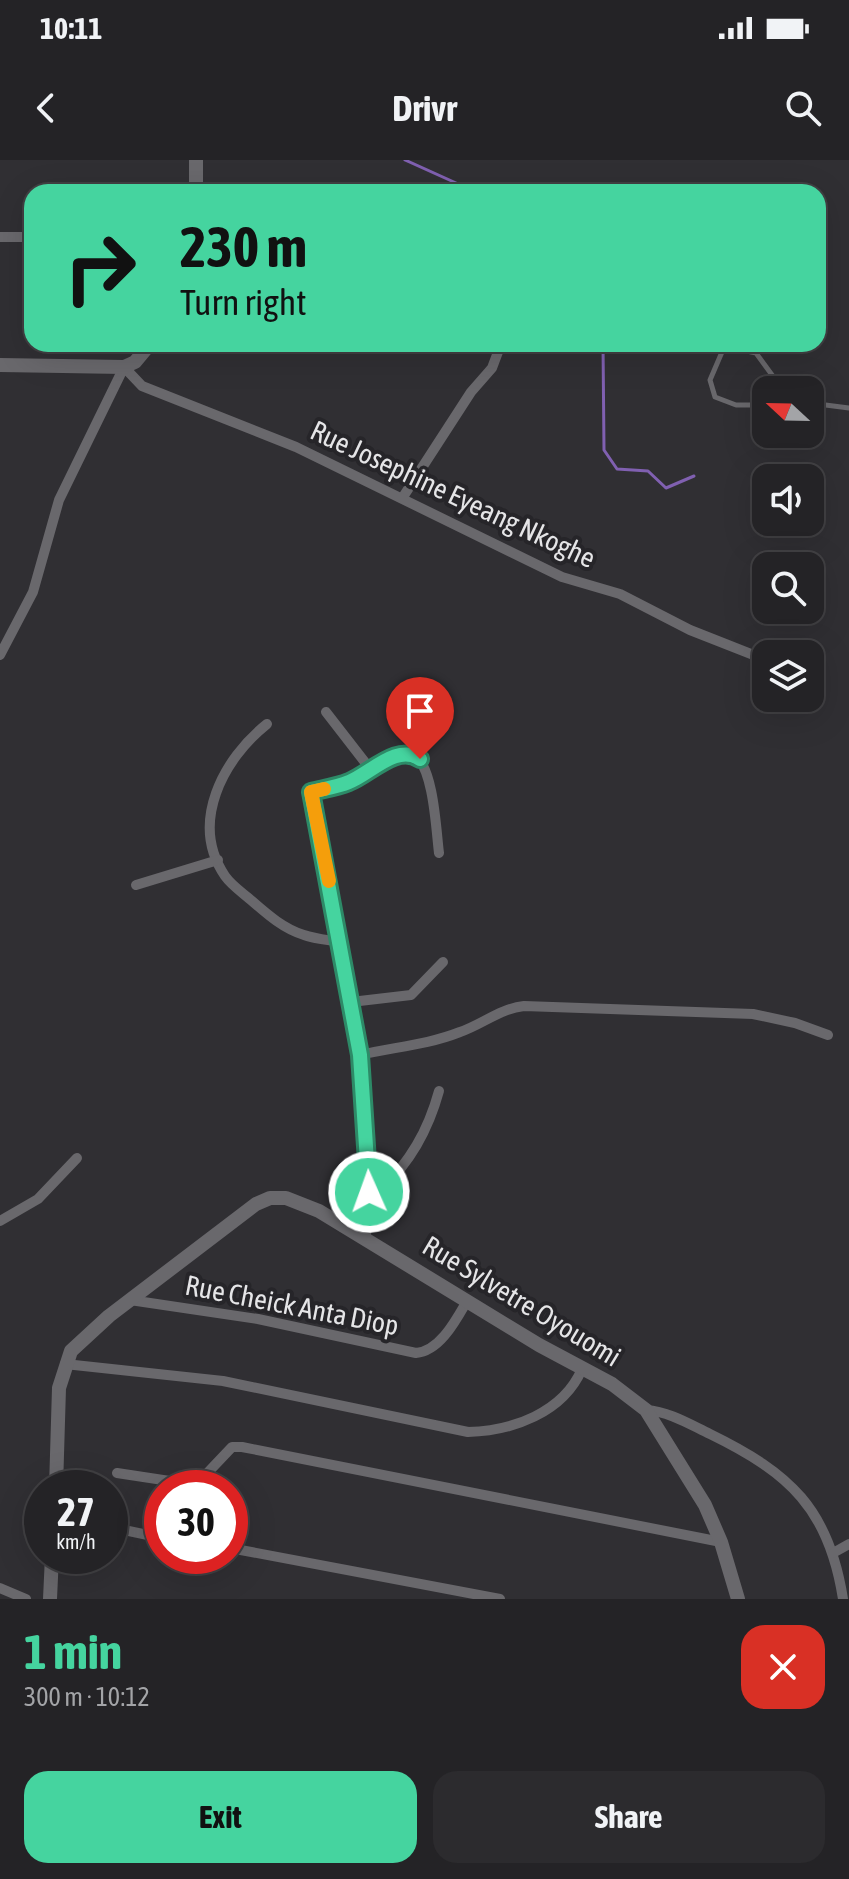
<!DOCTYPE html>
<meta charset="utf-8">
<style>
body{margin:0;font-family:"Asap Condensed",sans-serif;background:#2c2b2e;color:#f1f3f6;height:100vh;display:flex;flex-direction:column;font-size:30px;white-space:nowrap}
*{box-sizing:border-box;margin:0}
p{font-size:26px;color:#a3a4a7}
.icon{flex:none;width:44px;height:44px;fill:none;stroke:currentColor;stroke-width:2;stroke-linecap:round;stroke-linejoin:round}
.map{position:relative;height:1439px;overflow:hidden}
.drawer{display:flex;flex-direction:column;background:#242326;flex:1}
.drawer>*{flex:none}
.banner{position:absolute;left:24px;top:24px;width:802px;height:168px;border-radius:24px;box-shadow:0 8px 32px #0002,0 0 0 2px #414043;background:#45d49f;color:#111;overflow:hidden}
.needle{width:52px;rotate:292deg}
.tools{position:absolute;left:752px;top:216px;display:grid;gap:16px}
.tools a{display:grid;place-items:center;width:72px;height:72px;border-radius:16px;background:#242326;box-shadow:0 8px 32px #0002,0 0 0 2px #414043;font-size:40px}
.speed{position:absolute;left:24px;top:1310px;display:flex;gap:16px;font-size:40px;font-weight:700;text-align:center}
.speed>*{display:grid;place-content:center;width:104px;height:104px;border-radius:50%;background:#242326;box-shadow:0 8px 32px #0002,0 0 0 2px #414043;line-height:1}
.speed small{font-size:20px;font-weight:400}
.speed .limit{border:12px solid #d22;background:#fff;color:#111}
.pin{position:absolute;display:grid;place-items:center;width:68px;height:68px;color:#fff;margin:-82px -34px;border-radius:50% 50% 50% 0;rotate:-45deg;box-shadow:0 0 8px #0007}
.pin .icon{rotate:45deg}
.me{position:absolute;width:88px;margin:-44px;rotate:358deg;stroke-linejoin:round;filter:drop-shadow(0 0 6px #0008)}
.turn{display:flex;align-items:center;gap:28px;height:168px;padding:0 24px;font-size:36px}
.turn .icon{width:104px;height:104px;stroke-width:2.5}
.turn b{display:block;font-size:56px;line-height:68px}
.round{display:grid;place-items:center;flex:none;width:84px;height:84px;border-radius:24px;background:#2c2b2e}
.overview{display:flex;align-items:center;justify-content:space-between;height:136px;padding:0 24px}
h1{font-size:48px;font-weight:700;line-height:60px;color:#45d49f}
.cta{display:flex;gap:16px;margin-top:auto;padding:16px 24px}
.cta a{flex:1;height:92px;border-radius:24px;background:#45d49f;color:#111;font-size:32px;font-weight:700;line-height:92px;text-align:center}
.cta a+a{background:#2c2b2e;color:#f1f3f6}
.status{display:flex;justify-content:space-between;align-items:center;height:56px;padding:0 40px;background:#242326;direction:ltr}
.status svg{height:22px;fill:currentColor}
header{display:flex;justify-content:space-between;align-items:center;height:104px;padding:0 24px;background:#242326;font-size:36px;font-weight:700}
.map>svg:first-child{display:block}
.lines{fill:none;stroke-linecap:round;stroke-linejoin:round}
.stream{stroke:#8060b1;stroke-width:3}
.service{stroke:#69686c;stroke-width:5}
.minor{stroke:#69686c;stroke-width:10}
.tertiary{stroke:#69686c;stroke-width:14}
.secondary{stroke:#69686c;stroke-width:14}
.route-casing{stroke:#2d8a67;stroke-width:20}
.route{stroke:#45d49f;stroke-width:14}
.slow{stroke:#f59e0b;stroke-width:14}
.labels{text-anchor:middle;stroke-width:8;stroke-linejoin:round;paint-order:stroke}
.street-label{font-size:28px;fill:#e5e5e7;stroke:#262529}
</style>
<div class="status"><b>10:11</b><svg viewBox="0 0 49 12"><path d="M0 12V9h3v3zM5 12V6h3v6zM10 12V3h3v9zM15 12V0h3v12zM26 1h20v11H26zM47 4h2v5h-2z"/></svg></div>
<header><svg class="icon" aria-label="back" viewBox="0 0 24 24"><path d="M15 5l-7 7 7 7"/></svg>Drivr<svg class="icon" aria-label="search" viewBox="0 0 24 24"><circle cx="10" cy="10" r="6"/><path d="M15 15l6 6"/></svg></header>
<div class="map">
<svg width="849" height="1439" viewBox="0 0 849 1439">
<rect width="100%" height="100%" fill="#302f33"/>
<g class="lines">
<g class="stream">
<path d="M405,0L476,32"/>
<path d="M603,184L604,290L617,309L648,311L666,328L694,316"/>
</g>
<g class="service">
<path d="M810,243L849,248"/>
<path d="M766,245H736L715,237L710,220L722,192L733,188L756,193L783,230"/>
</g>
<g class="minor">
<path d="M0,77H32"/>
<path d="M403,337L471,232L492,208L501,184"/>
<path d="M0,495L33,432L59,340L124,207L142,226L296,287L562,417L620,434L690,470L766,500"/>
<path d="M326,552L371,610"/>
<path d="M267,564C223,599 189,663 225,716C232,726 243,733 252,741C268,755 284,769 304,775C315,779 329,780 340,782"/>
<path d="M136,725L218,700"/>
<path d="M351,842L411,835L443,802"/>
<path d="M360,895C394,887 427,885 460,872C483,864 499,849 524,846L753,854L795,863L828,875"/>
<path d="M369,1032L380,1031C410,1002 428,971 439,931"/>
<path d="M0,1061L38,1039L77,998"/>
<path d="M366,1076C377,926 339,778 311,632L353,620L386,600L415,595C434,610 436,670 439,693"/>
<path d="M130,1140L258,1159L416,1193C440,1191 456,1160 467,1141"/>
<path d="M65,1204L223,1221L468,1272C512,1271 563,1253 582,1209"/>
<path d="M646,1250C670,1252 689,1264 710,1274C790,1313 829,1349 843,1439"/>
<path d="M117,1313L196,1325L232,1287H242L721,1382"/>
<path d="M110,1367L162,1378"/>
<path d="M230,1388L500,1439"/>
<path d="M833,1393L849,1384"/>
<path d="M0,1428L26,1439"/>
</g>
<g class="tertiary">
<path d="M56,1328L59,1228L71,1191L109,1156L256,1044L270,1038H286L319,1051L539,1185L612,1224L646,1250L705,1345L721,1382L738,1439"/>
<path d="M50,1439L52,1396"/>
</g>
<g class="secondary">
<path d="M196,32V0"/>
<path d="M0,205L124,207L135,202L150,184"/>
</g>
</g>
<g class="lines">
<g class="route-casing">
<path id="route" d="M369,1032L360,895L311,632C323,629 337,627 349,622C370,614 397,583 420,599"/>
</g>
<use href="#route" class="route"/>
<path class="slow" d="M324,629L311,632L329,721"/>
</g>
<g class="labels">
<g class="street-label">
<text transform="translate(453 334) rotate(25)" y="10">Rue Josephine Eyeang Nkoghe</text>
<text transform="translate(522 1141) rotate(31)" y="10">Rue Sylvetre Oyouomi</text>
<text transform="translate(292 1145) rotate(11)" y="10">Rue Cheick Anta Diop</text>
</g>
</g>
</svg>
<div class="tools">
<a><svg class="needle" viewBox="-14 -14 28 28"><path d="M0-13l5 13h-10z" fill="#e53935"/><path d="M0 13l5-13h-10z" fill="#a3a4a7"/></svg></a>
<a><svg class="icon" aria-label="sound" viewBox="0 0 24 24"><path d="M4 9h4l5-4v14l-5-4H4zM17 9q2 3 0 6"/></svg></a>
<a><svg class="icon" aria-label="search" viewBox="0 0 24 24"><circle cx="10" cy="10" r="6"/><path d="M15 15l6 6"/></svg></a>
<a><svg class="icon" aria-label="layers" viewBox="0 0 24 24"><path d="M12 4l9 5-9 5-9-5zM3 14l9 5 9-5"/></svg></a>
</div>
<div class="speed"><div>27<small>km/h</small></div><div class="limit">30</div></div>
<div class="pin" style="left:420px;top:599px;background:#d93025"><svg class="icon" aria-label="arrive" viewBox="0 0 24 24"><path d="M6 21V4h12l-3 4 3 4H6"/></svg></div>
<svg class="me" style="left:369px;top:1032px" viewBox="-20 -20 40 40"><circle r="17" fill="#45d49f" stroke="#fff" stroke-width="3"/><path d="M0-11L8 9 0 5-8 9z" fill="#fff"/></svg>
<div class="banner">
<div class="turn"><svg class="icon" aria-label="right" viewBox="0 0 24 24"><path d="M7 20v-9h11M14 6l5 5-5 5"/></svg><div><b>230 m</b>Turn right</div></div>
</div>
</div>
<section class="drawer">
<div class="overview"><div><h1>1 min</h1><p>300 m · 10:12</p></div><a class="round" style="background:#d93025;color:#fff"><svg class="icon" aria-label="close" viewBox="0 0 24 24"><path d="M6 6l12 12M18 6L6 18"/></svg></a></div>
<div class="cta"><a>Exit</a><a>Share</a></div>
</section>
